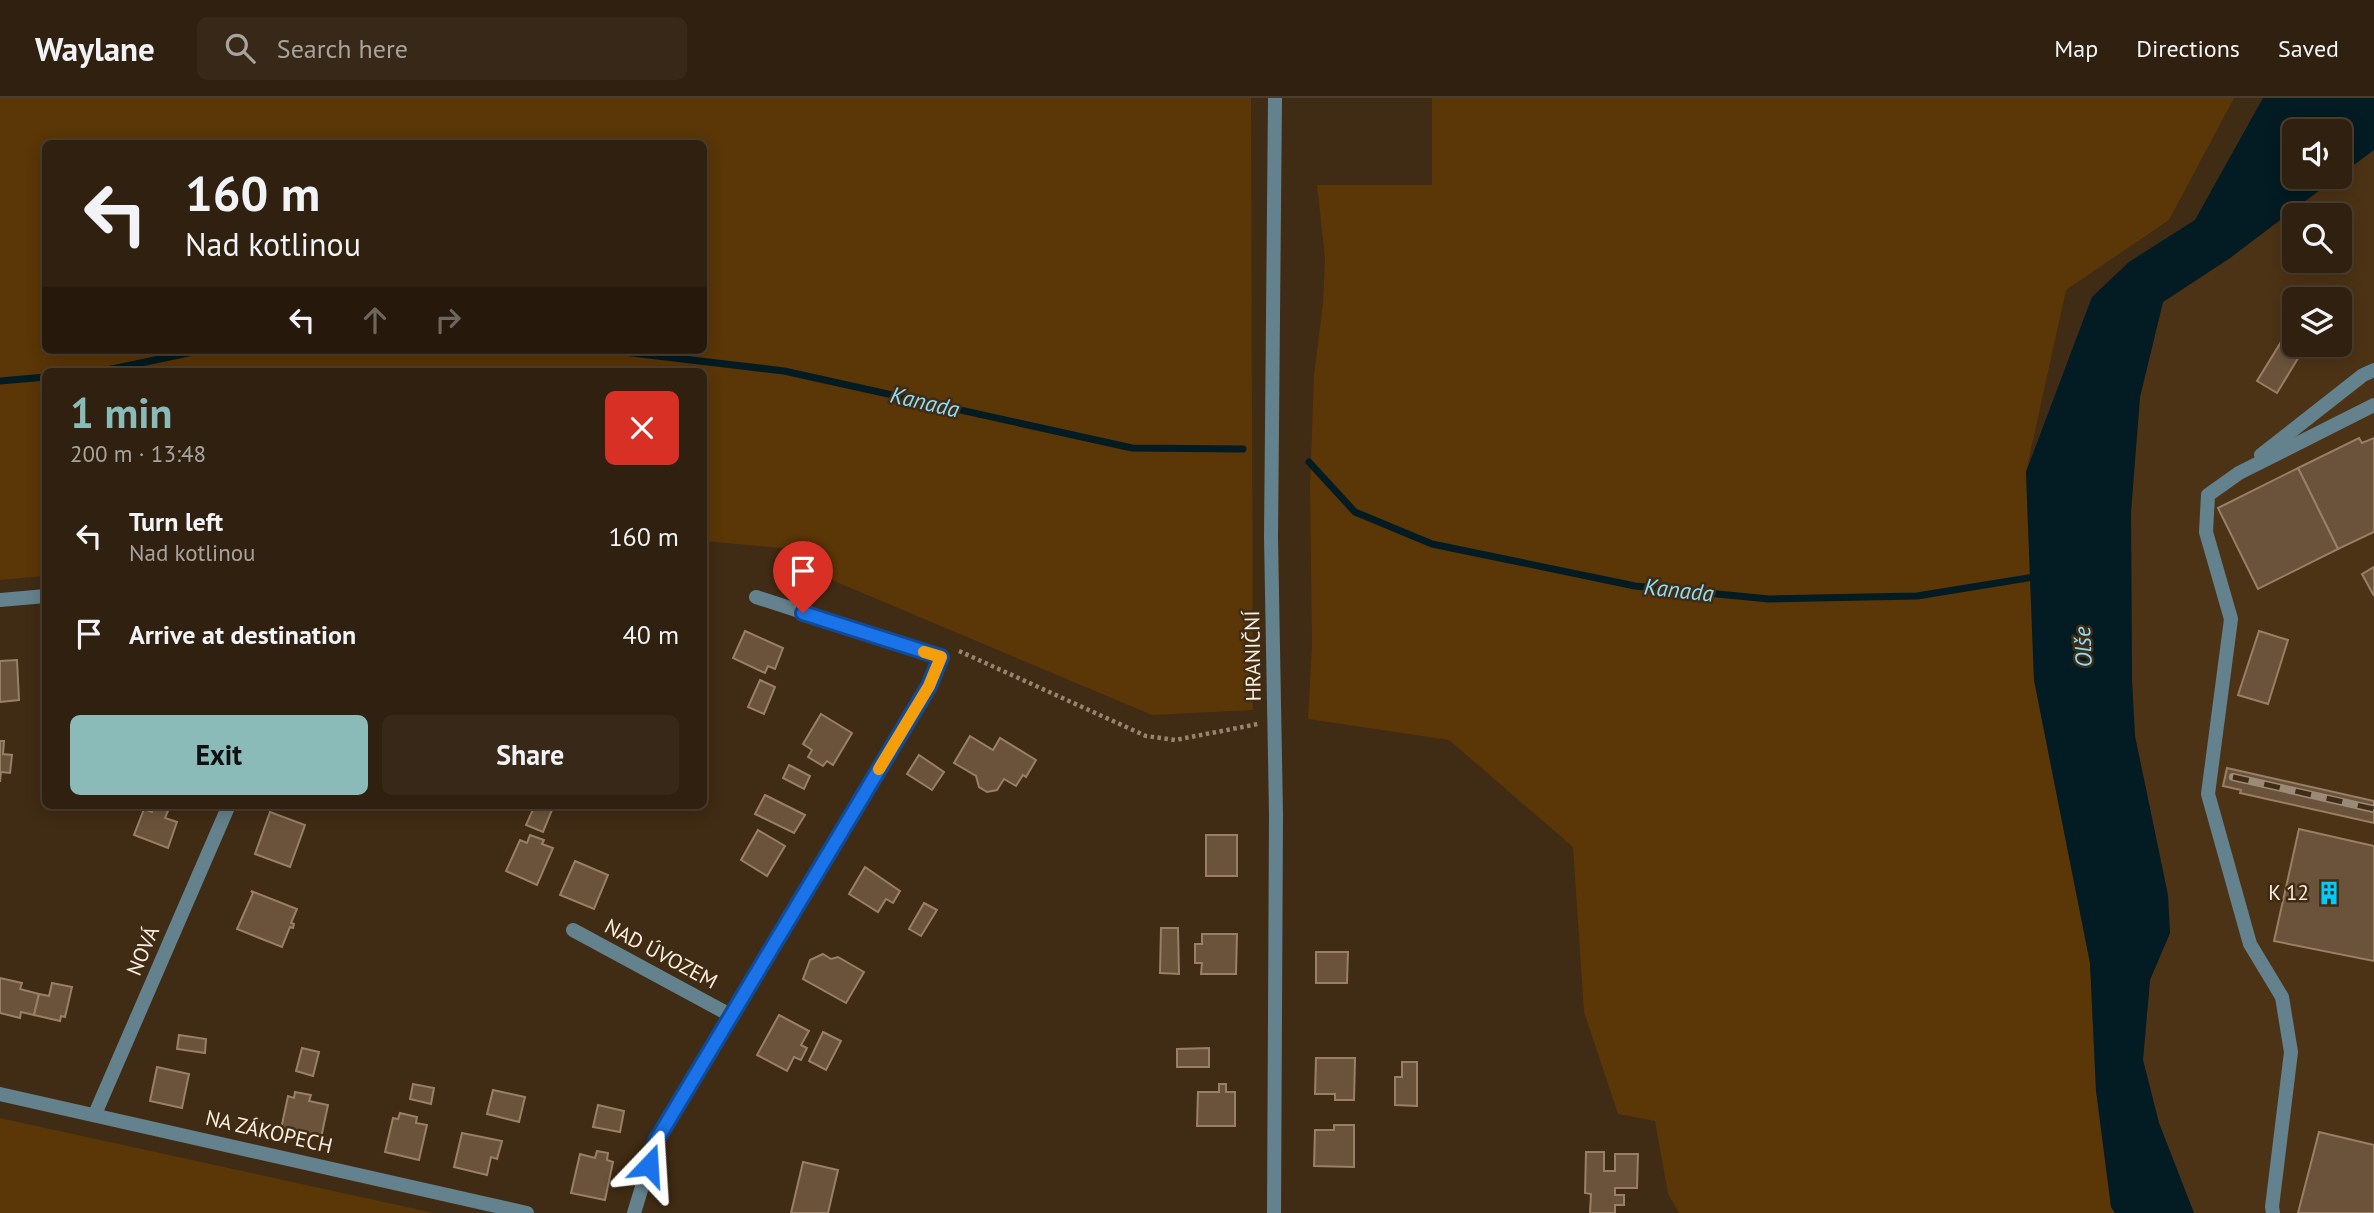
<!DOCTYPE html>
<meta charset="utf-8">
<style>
body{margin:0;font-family:"PT Sans",sans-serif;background:#382818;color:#f1f3f6;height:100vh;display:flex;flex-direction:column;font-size:26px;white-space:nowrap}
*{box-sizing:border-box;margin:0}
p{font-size:23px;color:#a8a39e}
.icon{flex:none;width:38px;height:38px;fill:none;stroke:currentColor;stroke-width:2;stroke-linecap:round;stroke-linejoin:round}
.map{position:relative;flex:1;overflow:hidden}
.panel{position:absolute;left:42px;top:270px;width:665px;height:441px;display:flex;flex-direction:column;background:#30200f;border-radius:10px;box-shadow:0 4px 18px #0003,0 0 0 2px #4b3e2f}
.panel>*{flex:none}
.guide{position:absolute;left:42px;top:42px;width:665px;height:214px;border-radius:10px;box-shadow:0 4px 18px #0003,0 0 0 2px #4b3e2f;background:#30200f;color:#f1f3f6;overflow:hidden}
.tools{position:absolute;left:2282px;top:21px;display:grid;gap:14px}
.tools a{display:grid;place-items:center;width:70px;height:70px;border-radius:10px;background:#30200f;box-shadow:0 4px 18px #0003,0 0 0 2px #4b3e2f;font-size:35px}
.pin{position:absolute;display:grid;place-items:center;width:60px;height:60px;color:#fff;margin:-72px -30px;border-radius:50% 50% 50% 0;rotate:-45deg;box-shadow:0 0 7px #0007}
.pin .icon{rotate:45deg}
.me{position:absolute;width:77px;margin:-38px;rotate:20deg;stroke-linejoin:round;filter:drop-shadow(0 0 5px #0008)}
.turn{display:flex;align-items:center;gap:24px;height:147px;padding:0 28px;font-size:32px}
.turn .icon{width:91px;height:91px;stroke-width:2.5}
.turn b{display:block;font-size:49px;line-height:60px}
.lanes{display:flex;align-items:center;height:66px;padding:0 28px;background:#0003;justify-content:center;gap:35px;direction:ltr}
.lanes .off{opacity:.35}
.round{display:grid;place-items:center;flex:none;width:74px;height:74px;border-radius:10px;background:#382818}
.summary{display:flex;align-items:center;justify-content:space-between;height:119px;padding:0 28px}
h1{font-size:42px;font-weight:700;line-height:52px;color:#8bbbb9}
.action{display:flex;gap:14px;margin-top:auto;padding:14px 28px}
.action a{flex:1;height:80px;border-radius:10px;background:#8bbbb9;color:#111;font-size:28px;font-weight:700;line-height:80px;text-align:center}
.action a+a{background:#382818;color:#f1f3f6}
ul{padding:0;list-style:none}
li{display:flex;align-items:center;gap:21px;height:98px;padding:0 28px}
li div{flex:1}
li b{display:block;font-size:26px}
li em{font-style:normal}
header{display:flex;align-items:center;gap:42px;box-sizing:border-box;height:98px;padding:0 35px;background:#30200f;border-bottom:2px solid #4b3e2f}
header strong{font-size:33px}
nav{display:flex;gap:38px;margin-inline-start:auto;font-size:24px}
.search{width:490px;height:63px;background:#382818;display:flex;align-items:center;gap:18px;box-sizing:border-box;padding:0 24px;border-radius:10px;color:#a8a39e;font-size:26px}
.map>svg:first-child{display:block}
.built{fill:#4d3315;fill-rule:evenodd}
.green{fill:#5b3606;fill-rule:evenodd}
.water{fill:#031b23}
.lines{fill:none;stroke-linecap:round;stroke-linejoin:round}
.stream{stroke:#031b23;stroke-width:7}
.building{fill:#6b533b;stroke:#997f66;stroke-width:2}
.path{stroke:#968471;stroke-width:4.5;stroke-dasharray:3.5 3.5;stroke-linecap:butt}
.lane{stroke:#64828d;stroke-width:14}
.street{stroke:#64828d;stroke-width:14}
.rail-casing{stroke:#9c8a78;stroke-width:8}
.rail{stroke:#402b14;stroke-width:5;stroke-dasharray:16;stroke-linecap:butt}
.route-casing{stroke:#114b97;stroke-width:18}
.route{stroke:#1a73e8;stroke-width:12}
.slow{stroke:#f59e0b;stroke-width:12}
.labels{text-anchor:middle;stroke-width:5;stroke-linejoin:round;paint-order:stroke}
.street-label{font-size:21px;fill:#fbeddf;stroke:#402b14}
.poi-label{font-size:21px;fill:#fbeddf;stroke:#402b14;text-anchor:end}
.water-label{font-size:23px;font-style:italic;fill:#89defa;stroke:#402b14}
</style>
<header>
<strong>Waylane</strong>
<div class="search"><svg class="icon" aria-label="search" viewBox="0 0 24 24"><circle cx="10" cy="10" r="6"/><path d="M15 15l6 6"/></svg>Search here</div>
<nav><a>Map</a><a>Directions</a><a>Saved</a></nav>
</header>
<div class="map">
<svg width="2374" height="1115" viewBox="0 0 2374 1115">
<rect width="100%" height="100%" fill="#402b14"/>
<path class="built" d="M2374,52V1115H2194L2159,1025L2143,962L2150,882L2170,835L2168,797L2135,638L2132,583L2131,414L2140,299L2163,204L2230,160ZM2294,117H2340V163H2294ZM2294,201H2340V247H2294Z"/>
<g class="green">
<path d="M0,0H1251L1253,612L1152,617L834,483L812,453L704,443V273H46L45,478L0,482ZM46,46H704V252H46Z"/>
<path d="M1432,0H2234L2169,122L2066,192L2026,374L2034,582L2090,865L2096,992L2111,1109L2115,1115H1679L1668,1096L1655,1023L1618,1016L1584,914L1573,749L1449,642L1308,621L1312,546L1310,388L1314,277L1323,205L1325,160L1317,87H1432Z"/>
<path d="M0,1020L434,1115H0Z"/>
</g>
<path class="water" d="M2263,0H2374V52L2340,77V33H2294V79H2337L2230,160L2163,204L2140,299L2131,414L2132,583L2135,638L2168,797L2170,835L2150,882L2143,962L2159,1025L2194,1115H2115L2111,1109L2096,992L2090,865L2034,582L2026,374L2092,199L2129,164L2195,122Z"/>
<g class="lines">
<g class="stream">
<path d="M607,252L784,273L1132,350L1243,351"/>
<path d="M102,273L203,252"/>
<path d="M0,283L46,279"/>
<path d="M1309,364L1355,414L1432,446L1635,488L1769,501L1917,498L2040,478"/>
</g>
</g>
<g class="building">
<path d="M2294,223V247H2306L2277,295L2257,283Z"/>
<path d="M2359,340L2362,345L2374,340V434L2338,451L2298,370Z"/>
<path d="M2298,370L2338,451L2258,491L2218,410Z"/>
<path d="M2374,469V498L2362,476Z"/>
<path d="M745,533L783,550L775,571L768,568L765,575L733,560Z"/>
<path d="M2259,533L2288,542L2268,606L2238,597Z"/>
<path d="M17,562L19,602L0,604V563Z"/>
<path d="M760,582L775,589L764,616L748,609Z"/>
<path d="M821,616L852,635L833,667L827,663L823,668L808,659L812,652L803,646Z"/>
<path d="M970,638L993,652L1000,640L1036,662L1026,679L1023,677L1016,688L1004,681L997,692L987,694L979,689L976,678L954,665Z"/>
<path d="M0,643H4L3,656L12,657L10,675L1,674L0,684Z"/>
<path d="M919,657L944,674L932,692L907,676Z"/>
<path d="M789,667L810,678L804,691L783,680Z"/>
<path d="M2227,670L2374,703V725L2240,695L2241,692L2223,688Z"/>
<path d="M765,697L805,717L794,735L755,716Z"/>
<path d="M154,707L168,713L165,720L177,724L168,750L134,737L144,711L152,714Z"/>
<path d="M535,707H554L543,734L526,727Z"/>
<path d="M270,714L305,727L290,769L255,756Z"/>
<path d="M2299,731L2374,748V863L2274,843Z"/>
<path d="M758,732L785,748L767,778L741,762Z"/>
<path d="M530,737L544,742L542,746L553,750L537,787L506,773L520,742L527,745Z"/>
<rect x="1206" y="737" width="31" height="41"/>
<path d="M575,763L608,777L594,811L560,797Z"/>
<path d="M865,769L900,793L893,805L886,801L878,814L849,796Z"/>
<path d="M251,793L297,811L291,825L294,826L293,830L290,829L282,849L237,831L253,795Z"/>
<path d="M924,805L937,812L921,838L909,831Z"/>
<path d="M1161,830H1178L1179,876L1160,875Z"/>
<path d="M1202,836H1237L1236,876H1201L1202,865H1195V846H1202Z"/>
<path d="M1316,854H1348L1347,885H1316Z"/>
<path d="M823,856L831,861L838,859L864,874L846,905L803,881L810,862Z"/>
<path d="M0,880L22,885L20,891L39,896L34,917L21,914L20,920L0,915Z"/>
<path d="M52,885L72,889L65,919L61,918L60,923L34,917L39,896L49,898Z"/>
<path d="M779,917L809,933L801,947L807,950L801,962L794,959L787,973L757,957Z"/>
<path d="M823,934L841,943L826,972L809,963Z"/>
<path d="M179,937L206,941L205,955L177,951Z"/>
<path d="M302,950L319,954L313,978L296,973Z"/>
<path d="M1209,950V969H1177V951Z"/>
<path d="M1316,960H1355L1354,1002H1335V996H1315Z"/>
<path d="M1402,964H1417V1008L1395,1007V979H1402Z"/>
<path d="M157,969L189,976L182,1010L150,1003Z"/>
<path d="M413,986L434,990L431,1006L410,1001Z"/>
<path d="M1219,986H1226V994H1235V1028H1197L1198,994H1219Z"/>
<path d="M493,992L525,999L519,1024L487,1016Z"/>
<path d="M295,994L311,997L309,1003L328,1007L321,1040L281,1031L288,998L294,1000Z"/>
<path d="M598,1007L624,1013L620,1034L593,1029Z"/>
<path d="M400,1015L417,1019L416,1025L427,1027L419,1062L385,1054L393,1020L398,1021Z"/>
<path d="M1334,1027H1354V1069L1314,1068L1315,1032H1334Z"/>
<path d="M2319,1034L2374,1047V1115H2298Z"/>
<path d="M462,1035L502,1043L497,1061L491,1059L487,1077L454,1069Z"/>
<path d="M597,1053L608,1055L607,1062L613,1064L605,1102L571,1095L580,1056L595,1060Z"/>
<path d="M1586,1054H1604V1073H1615V1056H1638L1637,1090H1615V1097H1624V1107H1615V1115H1590L1591,1096L1585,1095Z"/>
<path d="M803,1064L838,1072L828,1115H791Z"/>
</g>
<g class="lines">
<path class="path" d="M959,553L1146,638L1175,642L1258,626"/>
<g class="lane">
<path d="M2261,357L2363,277L2374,272"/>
<path d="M573,832L730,917"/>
<path d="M2273,1115L2272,1109L2291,954L2282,899L2250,846L2208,696L2231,521L2206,434L2208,397L2239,375L2374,307"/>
</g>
<g class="street">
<path d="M0,502L46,498"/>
<path d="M0,996L527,1115"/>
<path d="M95,1016L229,707"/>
<path d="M634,1115L656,1043L929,588L941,559L756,499"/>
<path d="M1274,1115L1276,716L1271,439L1275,0"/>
</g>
<g class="rail-casing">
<path id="rail" d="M2233,679L2374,711"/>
</g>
<use href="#rail" class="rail"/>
</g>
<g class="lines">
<g class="route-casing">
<path id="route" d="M649,1067L656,1043L929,588L941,559L803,515"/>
</g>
<use href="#route" class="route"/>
<path class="slow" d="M879,671L929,588L941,559L924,554"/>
</g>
<defs>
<g id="building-bare" transform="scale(1.89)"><path d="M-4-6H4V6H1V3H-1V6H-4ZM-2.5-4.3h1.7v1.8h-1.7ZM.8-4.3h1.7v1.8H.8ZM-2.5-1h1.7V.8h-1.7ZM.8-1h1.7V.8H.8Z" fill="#00cbf9" stroke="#402b14" stroke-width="2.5" paint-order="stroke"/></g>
</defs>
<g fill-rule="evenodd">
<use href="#building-bare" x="2329" y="795"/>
</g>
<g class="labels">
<g class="street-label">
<text transform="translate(1253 558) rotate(-91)" y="7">HRANIČNÍ</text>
<text transform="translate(143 853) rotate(-67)" y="7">NOVÁ</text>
<text transform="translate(661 856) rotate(28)" y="7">NAD ÚVOZEM</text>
<text transform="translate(269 1034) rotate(13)" y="7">NA ZÁKOPECH</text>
</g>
<g class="poi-label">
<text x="2309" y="802">K 12</text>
</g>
<g class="water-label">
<text transform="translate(925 304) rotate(13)" y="8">Kanada</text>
<text transform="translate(1679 492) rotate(6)" y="8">Kanada</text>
<text transform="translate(2083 549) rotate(-93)" y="8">Olše</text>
</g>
</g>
</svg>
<div class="tools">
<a><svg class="icon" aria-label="sound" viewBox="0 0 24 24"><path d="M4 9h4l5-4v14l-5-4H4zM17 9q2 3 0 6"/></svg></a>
<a><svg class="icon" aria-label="search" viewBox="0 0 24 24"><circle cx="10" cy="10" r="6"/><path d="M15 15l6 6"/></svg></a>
<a><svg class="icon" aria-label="layers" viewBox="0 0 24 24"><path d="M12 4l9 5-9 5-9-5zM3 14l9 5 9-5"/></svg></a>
</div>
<div class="pin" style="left:803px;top:515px;background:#d93025"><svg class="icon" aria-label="arrive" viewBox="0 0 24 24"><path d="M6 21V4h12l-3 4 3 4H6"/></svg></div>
<svg class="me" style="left:649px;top:1067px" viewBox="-20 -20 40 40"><path d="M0-17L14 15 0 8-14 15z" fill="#1a73e8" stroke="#fff" stroke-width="4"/></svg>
<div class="guide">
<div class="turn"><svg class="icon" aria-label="left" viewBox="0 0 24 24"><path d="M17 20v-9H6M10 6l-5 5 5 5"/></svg><div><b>160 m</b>Nad kotlinou</div></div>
<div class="lanes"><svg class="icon" aria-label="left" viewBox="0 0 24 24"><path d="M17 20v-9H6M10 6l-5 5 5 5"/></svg><svg class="icon off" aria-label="ahead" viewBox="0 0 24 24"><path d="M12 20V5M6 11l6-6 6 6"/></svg><svg class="icon off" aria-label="right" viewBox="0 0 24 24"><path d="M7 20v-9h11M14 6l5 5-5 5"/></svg></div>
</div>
<section class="panel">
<div class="summary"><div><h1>1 min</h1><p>200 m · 13:48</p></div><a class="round" style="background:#d93025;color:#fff"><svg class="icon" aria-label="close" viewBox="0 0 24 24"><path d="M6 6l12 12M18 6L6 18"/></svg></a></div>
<ul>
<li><svg class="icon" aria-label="left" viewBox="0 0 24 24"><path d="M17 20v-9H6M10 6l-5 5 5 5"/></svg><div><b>Turn left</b><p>Nad kotlinou</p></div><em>160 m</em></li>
<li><svg class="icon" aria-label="arrive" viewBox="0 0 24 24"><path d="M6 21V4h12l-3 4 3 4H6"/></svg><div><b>Arrive at destination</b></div><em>40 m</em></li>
</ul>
<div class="action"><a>Exit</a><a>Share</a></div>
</section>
</div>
